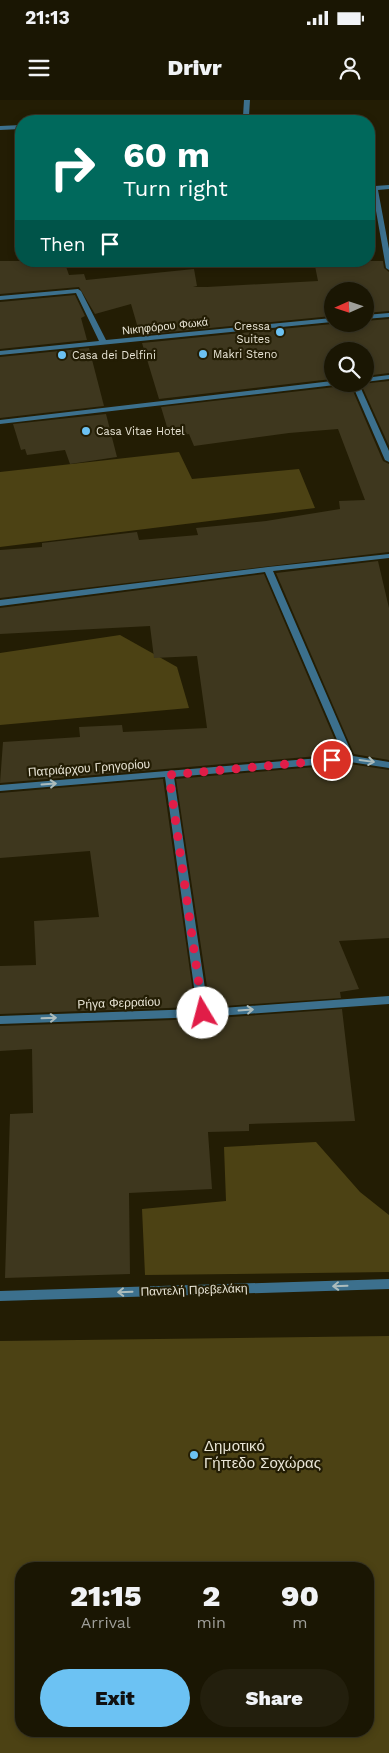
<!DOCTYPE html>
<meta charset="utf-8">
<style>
body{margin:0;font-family:"Work Sans",sans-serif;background:#231f0d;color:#f1f3f6;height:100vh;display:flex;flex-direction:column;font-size:19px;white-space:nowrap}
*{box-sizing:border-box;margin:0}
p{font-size:16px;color:#9f9f9a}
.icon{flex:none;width:28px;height:28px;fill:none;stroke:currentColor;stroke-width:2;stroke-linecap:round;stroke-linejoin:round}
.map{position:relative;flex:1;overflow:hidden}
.sheet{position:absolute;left:15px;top:1462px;width:359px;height:175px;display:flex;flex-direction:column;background:#1a1603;border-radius:20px;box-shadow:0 2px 8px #0003,0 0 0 1px #383525}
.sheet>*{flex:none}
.banner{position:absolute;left:15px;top:15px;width:360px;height:152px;border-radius:20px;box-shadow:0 2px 8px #0003,0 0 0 1px #383525;background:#00695c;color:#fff;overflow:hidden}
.needle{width:32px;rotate:267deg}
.controls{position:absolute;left:324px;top:182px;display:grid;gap:10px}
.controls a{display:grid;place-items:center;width:50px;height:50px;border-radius:50%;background:#1a1603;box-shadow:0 2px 8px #0003,0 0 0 1px #383525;font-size:25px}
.pin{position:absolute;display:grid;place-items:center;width:42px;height:42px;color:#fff;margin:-21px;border:2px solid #fff;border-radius:50%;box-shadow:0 1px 5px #0007}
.me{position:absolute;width:55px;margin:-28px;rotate:352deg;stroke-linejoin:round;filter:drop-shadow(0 0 4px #0008)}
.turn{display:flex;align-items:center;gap:18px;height:105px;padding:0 25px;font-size:22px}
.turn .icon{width:65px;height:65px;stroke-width:2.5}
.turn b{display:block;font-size:35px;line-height:42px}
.then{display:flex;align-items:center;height:48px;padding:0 25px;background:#0003;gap:10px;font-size:19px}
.eta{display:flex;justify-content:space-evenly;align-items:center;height:85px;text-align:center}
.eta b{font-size:30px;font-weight:800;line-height:35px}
.button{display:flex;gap:10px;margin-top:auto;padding:10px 25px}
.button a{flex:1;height:58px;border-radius:30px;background:#6cc2f3;color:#111;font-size:20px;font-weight:800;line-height:58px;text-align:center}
.button a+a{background:#231f0d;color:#f1f3f6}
.status{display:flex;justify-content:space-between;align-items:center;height:35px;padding:0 25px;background:#1a1603;direction:ltr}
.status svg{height:14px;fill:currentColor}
header{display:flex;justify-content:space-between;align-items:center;height:65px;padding:0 25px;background:#1a1603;font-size:22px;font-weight:800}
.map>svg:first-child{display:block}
.green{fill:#4c4214;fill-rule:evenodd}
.building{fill:#3e371e}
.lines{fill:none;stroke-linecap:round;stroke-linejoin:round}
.service{fill:#3c708d;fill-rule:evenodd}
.pedestrian{fill:#3c708d;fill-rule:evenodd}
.tertiary{fill:#3c708d;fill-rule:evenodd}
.oneway{stroke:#acbcbc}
.route{stroke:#e11d48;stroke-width:9;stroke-dasharray:0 16.2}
.poi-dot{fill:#6cc2f3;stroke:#231d04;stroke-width:2}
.labels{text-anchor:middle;stroke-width:4.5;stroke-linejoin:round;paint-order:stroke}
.far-street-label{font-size:11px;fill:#e9e5d6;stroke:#231d04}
.far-poi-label{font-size:11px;fill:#e9e5d6;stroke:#231d04;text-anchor:start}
.street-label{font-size:12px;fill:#e9e5d6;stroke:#231d04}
.near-poi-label{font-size:15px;fill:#e9e5d6;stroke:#231d04;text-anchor:start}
</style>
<div class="status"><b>21:13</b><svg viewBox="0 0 49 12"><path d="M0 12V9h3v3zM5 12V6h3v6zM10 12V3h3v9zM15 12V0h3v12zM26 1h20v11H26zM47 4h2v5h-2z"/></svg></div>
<header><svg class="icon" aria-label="menu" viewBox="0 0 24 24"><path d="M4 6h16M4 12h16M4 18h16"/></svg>Drivr<svg class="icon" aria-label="person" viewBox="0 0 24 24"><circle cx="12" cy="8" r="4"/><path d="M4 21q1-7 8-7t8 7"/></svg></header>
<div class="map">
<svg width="389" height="1653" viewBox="0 0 389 1653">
<rect width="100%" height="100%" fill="#231d04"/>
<g class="green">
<path d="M179,352L192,379L299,369L315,408L0,447V372Z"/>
<path d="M120,535L177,567L189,608L0,625V553Z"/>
<path d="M316,1042L360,1092L389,1115V1172L145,1175L142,1109L226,1101L224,1047Z"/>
<path d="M389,1236V1653H0V1241ZM21,1469H368V1631H21Z"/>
</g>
<g class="building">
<path d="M0,161H64L69,175L84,174L86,180L194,169L197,186L193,187H207L318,181L314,161H383L384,168L389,172V211L365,213V191H332V216L140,235L131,204L95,214L79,187L0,194Z"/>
<path d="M75,195L85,216L81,218L87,240L0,249V202Z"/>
<path d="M389,219V273L365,276V251H332V279L159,299L142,243L332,224H365V221Z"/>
<path d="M89,248L104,306L0,318V257Z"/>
<path d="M389,281V346L361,284Z"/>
<path d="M336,284H350L383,361L389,364V452L0,498V450L42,447V443L137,432L139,440L198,435L196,428L266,421L340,409L339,401L365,400L338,329L289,333L194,346L189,334L170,337L161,307L335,287Z"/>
<path d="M106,314L117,357L70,364L65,350L27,355L25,349L21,350L13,324Z"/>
<path d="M378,461L389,508V660L354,654L276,473Z"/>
<path d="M264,474L341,654L0,683L3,642L80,637L79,627L122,625L123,632L207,628L197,556L154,558L150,526L0,534V508Z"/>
<path d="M350,664L389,670V838L339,841L359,889L340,892L341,898L210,907L176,679Z"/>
<path d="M163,679L195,907L0,914V866L36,865L34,821L99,817L90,751L0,758V693Z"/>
<path d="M342,909L355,1021L249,1024V1031L208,1032L212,1089L129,1093L130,1174L5,1178L10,1014L33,1013L32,949L0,951V926L203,919Z"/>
</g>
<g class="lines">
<g class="service">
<path d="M389,85V89L378,90L389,149V170L386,168L372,88L375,86Z"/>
<path d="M78,189L81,191L106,240L332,218V222L0,255V251L99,241L76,193L0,200V196Z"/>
<path d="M389,213V217L365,219V215Z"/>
<path d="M389,275V279L365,282V278Z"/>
<path d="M332,281V284L335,285L0,324V320Z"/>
<path d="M352,284H359L389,351V362L385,360Z"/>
<path d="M389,454V458L273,471L353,656L389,662V668L350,662L174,677L208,909L389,896V904L203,917L0,924V916L197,909L165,677L0,691V685L344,656L265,472L0,506V500L268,467Z"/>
</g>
<g class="pedestrian">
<path d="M244,0H250L249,16L246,18L243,16Z"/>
<path d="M21,25V29L0,30V26Z"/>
</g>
<path class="tertiary" d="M389,1179V1189L0,1201V1191Z"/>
</g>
<defs><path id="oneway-shaft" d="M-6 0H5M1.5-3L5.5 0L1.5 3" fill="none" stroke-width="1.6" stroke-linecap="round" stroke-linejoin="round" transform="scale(1.25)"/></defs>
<g class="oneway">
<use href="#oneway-shaft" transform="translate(367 661) rotate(8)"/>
<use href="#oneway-shaft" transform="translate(49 684) rotate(-4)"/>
<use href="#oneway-shaft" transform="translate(246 910) rotate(-4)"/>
<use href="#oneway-shaft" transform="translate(49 918) rotate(-2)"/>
<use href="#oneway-shaft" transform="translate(340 1186) rotate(178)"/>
<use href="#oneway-shaft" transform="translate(125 1192) rotate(178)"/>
</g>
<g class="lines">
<path class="route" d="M203,913L169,675L332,660"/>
</g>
<g class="poi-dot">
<circle cx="280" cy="232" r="5"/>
<circle cx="203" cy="254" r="5"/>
<circle cx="62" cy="255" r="5"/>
<circle cx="86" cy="331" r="5"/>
<circle cx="194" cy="1355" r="5"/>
</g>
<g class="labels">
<g class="far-street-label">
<text transform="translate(165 226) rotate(-6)" y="4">Νικηφόρου Φωκά</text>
</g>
<g class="far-poi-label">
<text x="270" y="230" text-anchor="end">Cressa<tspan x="270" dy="13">Suites</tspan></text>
<text x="213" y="258">Makri Steno</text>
<text x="72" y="259">Casa dei Delfini</text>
<text x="96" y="335">Casa Vitae Hotel</text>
</g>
<g class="street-label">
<text transform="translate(89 668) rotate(-4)" y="4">Πατριάρχου Γρηγορίου</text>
<text transform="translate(119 903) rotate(-2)" y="4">Ρήγα Φερραίου</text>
<text transform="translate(194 1190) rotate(-2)" y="4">Παντελή Πρεβελάκη</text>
</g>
<g class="near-poi-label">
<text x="204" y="1351">Δημοτικό<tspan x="204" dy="17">Γήπεδο Σοχώρας</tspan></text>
</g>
</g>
</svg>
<div class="controls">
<a><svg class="needle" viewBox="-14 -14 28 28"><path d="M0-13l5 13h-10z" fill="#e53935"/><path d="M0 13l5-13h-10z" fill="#9f9f9a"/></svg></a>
<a><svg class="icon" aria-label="search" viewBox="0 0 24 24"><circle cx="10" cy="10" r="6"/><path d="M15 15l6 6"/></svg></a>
</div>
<div class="pin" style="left:332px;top:660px;background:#d93025"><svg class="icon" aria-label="arrive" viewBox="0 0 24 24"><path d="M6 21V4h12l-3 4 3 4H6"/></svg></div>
<svg class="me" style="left:203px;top:913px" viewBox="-20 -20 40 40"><circle r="19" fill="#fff"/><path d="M0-13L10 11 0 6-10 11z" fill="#e11d48"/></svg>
<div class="banner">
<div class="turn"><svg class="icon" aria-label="right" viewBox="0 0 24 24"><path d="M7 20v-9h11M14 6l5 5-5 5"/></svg><div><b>60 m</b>Turn right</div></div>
<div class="then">Then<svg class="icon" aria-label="arrive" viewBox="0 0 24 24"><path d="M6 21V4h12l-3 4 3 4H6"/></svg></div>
</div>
<section class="sheet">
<div class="eta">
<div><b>21:15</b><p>Arrival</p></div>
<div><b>2</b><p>min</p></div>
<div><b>90</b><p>m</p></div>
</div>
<div class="button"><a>Exit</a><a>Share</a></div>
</section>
</div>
